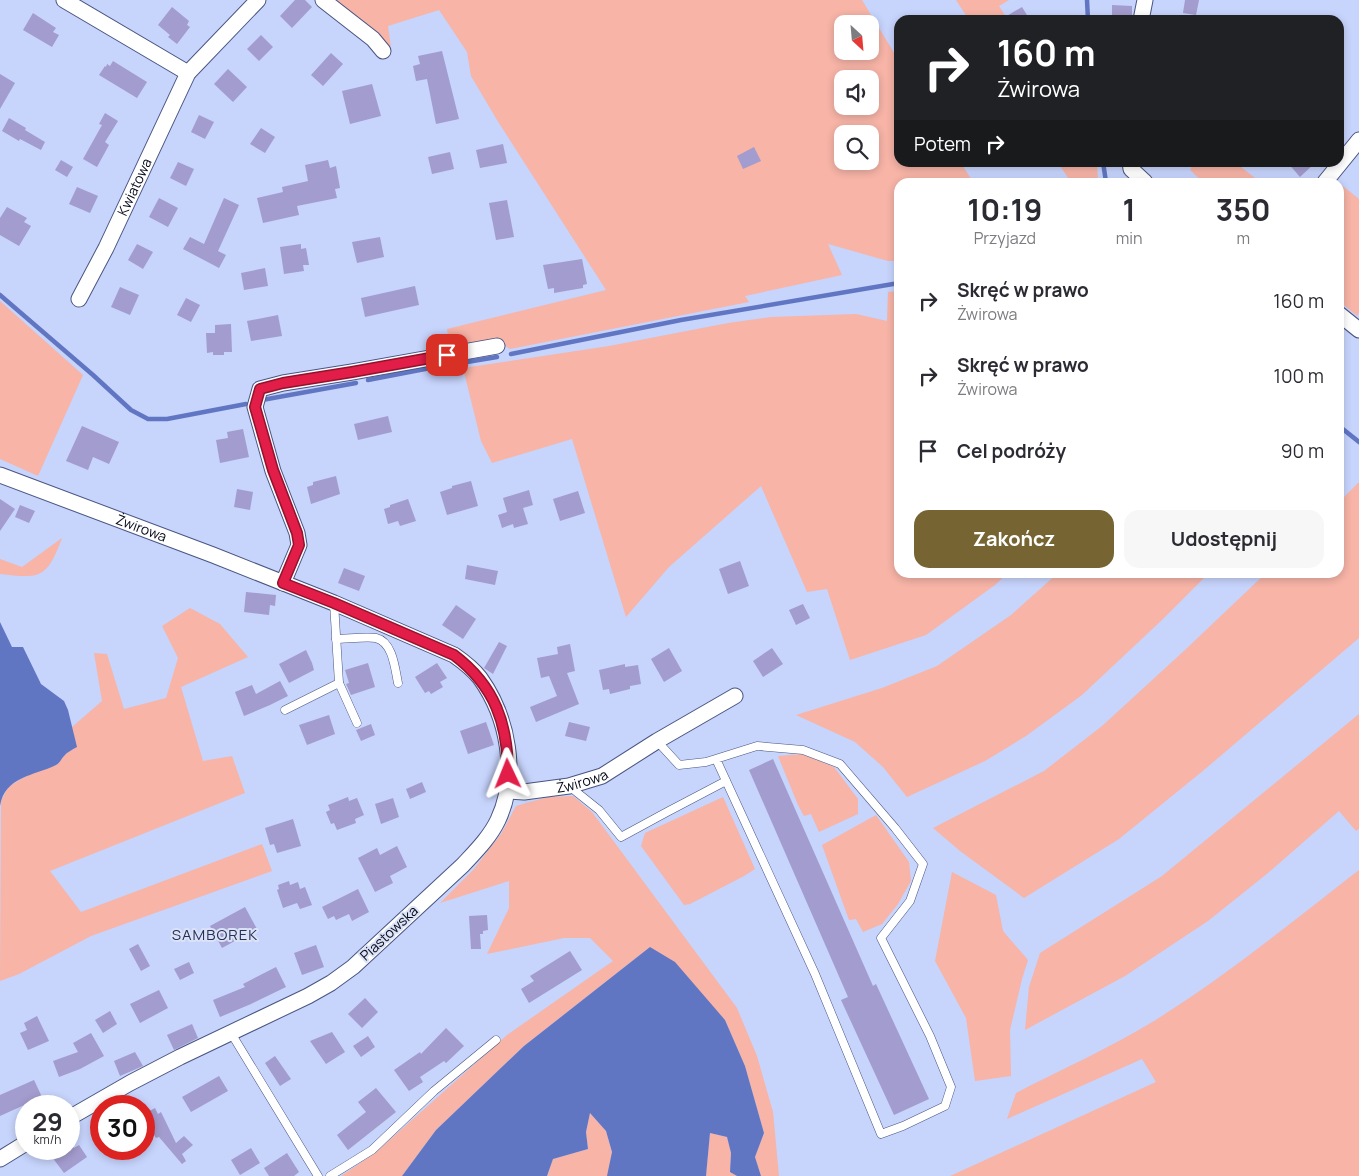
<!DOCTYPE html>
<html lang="pl">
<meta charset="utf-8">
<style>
body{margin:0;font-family:Manrope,sans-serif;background:#f7f7f7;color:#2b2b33;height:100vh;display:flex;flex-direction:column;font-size:19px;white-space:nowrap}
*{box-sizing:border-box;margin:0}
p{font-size:16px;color:#7c7c81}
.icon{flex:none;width:28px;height:28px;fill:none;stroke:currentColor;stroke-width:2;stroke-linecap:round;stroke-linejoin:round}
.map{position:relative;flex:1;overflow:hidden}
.sheet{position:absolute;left:894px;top:178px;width:450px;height:400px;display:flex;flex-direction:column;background:#fff;border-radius:15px;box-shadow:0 2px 8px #0003}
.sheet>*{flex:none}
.banner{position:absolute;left:894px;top:15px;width:450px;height:152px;border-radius:15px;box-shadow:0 2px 8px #0003;background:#202124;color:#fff;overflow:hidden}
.needle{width:32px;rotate:154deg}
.fabs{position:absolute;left:834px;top:15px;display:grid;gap:10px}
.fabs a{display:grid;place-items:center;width:45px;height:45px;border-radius:10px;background:#fff;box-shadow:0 2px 8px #0003;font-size:25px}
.speed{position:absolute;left:15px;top:1095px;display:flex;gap:10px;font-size:25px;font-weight:700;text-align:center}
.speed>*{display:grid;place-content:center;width:65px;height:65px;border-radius:50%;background:#fff;box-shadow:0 2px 8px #0003;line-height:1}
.speed small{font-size:12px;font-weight:400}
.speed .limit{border:8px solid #d22;background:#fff;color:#111}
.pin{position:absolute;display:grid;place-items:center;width:42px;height:42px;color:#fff;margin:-21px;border-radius:10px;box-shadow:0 2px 8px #0006}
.me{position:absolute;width:55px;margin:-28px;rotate:358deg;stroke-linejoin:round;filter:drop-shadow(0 0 4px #0008)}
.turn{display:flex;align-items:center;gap:18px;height:105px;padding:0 20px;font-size:22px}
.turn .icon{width:65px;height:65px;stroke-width:2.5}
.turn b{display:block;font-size:35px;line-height:42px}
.then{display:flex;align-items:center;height:48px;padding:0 20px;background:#0003;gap:10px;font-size:19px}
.eta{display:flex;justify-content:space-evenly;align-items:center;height:85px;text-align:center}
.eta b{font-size:30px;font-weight:700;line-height:35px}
.cta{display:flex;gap:10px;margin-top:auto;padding:10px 20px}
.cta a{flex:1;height:58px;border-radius:15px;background:#766533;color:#fff;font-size:20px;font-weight:700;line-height:58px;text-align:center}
.cta a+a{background:#f7f7f7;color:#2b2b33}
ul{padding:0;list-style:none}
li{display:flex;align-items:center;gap:15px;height:75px;padding:0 20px}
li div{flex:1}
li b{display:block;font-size:19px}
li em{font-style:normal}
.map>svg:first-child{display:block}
.green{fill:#f7b4a7;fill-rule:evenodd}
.water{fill:#6176c3}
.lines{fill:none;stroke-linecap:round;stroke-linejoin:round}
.stream{stroke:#6176c3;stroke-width:4.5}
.building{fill:#a39cce}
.service-casing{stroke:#485580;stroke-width:9}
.minor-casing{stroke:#485580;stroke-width:17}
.service{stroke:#fff;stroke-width:8}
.minor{stroke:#fff;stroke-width:15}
.route-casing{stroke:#92132f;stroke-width:12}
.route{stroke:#e11d48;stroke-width:9}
.labels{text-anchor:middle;stroke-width:4;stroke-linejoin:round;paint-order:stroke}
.street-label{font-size:14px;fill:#060a1b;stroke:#dbe2f6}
.neighbourhood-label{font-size:15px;letter-spacing:1px;fill:#252f57;stroke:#dbe2f6}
</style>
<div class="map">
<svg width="1359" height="1176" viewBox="0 0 1359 1176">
<rect width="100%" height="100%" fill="#c7d4fc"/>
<g class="green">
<path d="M328,0H862L899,61V162L961,163L973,182H899V261H888L828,244L842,275L745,296L749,302L510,349L501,343L450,348L447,329L606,290L497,120L471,76L467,52L439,10L388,26L391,47ZM842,24H870V51H842ZM842,79H870V106H842ZM842,134H870V161H842Z"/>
<path d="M956,0H1009L999,6L1008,20H969Z"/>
<path d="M1194,162L1236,163L1260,182H1203L1190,170Z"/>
<path d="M1058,163H1097L1098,182H1071Z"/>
<path d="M1339,183L1359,199V313L1357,316L1339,301Z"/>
<path d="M899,291V572L1008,573L995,585L926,635L850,660L827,589L807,592L761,486L669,567L626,617L572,439L492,463L481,441L463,368L609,346L728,323L771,317L856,314L887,321L888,292Z"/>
<path d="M0,301L83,375L38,476L0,459Z"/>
<path d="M1359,482V638L1204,770L1119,839L1024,898L960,851L933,828L1044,771L1102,726L1186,649L1266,573L1339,572V502Z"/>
<path d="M62,538C47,578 41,579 0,574V559L22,567Z"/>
<path d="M1058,573H1209L1162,620L1082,695L1026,736L985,761L907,797L883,767L855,742L796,715L882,688L937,666L1011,615Z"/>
<path d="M190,608L220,624L248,657L181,687L203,761L232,756L245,793L50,871L81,912L262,844L272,871L91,936L19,974L0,981L1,801L8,787L26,776L58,764L65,754L76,747L72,727L102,701L94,653L107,654L124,709L166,698L178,658L162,626Z"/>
<path d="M1359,714V829L1356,831L1339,811L1268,873L1208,921L1125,976L1025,1030L1029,987L1040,953L1162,876Z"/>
<path d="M803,754L834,767L858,799V814L819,832L811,814L804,816L798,805L778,756Z"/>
<path d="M573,796L592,812L737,1008L757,1056L773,1112L779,1176H761L755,1157L764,1133L745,1066L725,1020L650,947L524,1046L436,1130L402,1176H341L375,1153L507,1035L613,961L590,938H564L487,954L509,908V881L440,903L473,870L501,834L516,806L548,797Z"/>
<path d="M723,797L755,869L744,876L690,904L684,905L641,846L645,833Z"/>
<path d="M876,815L909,862L911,881L898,904L882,924L863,932L856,919L849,920L822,845Z"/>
<path d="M1359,870V1176H950L1156,1082L1142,1059L1007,1119L1016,1093C1062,1069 1110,1048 1154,1021C1226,976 1292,922 1359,870Z"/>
<path d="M952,872L996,895L1003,931L1028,960L1022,979L1010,1030L1011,1076L975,1081L966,1018L935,961Z"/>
<path d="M590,1113L606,1131L612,1152L608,1176H547L553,1159L588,1149L586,1132Z"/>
<path d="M710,1133L727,1137L731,1153L730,1172L737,1176H706Z"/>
</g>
<g class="water">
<path d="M0,622L12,647H23L41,684L64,701L68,710L77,747C72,750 67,752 64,756C61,759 60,763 56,765C34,776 5,776 0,806Z"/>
<path d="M650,947L675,962L725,1020L745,1066L764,1133L755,1157L761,1176H737L730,1172L731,1153L727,1137L710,1133L706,1176H607L612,1152L606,1131L590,1113L586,1132L588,1149L553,1159L547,1176H402L436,1130L524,1046Z"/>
</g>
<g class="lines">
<g class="stream">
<path d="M1087,0L1088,20"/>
<path d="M1103,162L1106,182"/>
<path d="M0,295L93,375L131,410L148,419H167L246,404"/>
<path d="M511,354L681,320L899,283"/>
<path d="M461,363L497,357"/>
<path d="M368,380L451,364"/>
<path d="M262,400L356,383"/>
<path d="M1339,426L1359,442"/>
</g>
</g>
<g class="building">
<path d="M295,0H305L312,7L292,28L280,16Z"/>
<path d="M1185,0H1199L1196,15L1183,13Z"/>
<path d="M1112,5L1132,6V20H1112Z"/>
<path d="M172,7L189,21L187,25L190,27L177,44L168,37L170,35L158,25Z"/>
<path d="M1022,7L1030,20H1000Z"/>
<path d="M33,13L56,28L53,32L59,35L52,47L23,30Z"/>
<path d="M261,35L273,47L259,61L247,49Z"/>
<path d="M442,51L459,119L436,124L427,79L416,81L413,66L420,64L418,56Z"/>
<path d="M331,53L343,64L323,86L311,75Z"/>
<path d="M113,61L147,82L137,98L99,75L105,66L106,67L107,64L110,66Z"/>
<path d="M228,69L247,87L233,102L214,84Z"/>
<path d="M0,74L15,83L0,109Z"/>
<path d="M372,84L381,116L350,124L342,91Z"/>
<path d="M105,113L118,121L105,142L109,145L97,167L83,159L102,125L99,124Z"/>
<path d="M199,115L214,122L205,139L191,132Z"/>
<path d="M9,118L26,128L25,130L45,142L41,150L20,139L19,141L2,131Z"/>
<path d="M261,128L275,137L265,153L250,144Z"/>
<path d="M503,144L507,163L480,168L476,150Z"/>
<path d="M754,147L761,161L743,169L737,156Z"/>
<path d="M450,152L454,169L432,174L428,157Z"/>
<path d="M61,160L73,167L67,177L55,170Z"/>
<path d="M328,160L330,168L336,166L340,188L335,189L337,198L297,206L299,215L263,223L257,198L283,192L282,187L308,181L305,165Z"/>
<path d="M178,162L194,169L186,186L170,178Z"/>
<path d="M1287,162H1316L1300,177Z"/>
<path d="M77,187L98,196L90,213L69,204Z"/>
<path d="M159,198L178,208L168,227L149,217Z"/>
<path d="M224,198L239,205L218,251L226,255L219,268L183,249L190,237L204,244Z"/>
<path d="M507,200L514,237L496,240L489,203Z"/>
<path d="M7,207L27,218L24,222L31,226L19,246L0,235V218Z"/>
<path d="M380,237L384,257L357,263L352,242Z"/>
<path d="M137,244L153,252L143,269L128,260Z"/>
<path d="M301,244V249L306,248L309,265H303L304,271L284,274L280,247Z"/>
<path d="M582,259L587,284L583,285V288L554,293V288L548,289L543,265Z"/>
<path d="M265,268L268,286L244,290L241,273Z"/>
<path d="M415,286L419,305L365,317L361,298Z"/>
<path d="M120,287L139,295L130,315L111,307Z"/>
<path d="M186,298L200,305L191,322L177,315Z"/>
<path d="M278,315L282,336L251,341L247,321Z"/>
<path d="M231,324L232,352H224V355H213V352L207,353L206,333H215V325Z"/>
<path d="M388,416L392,432L358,440L354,424Z"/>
<path d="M82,426L119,442L109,464L93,457L88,470L66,461Z"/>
<path d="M243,429L249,457L220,463L216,440L228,438L227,432Z"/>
<path d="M336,476L340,494L311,504L307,487L313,485V482Z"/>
<path d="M471,481L478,506L447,515L440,492L452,488V486Z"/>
<path d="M237,489L253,492L250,510L234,507Z"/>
<path d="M529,490L533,505L523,508L528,524L514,528L513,524L502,528L498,515L507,512L503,498Z"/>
<path d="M578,491L585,513L560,521L553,499Z"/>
<path d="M0,499L15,509L0,531Z"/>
<path d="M408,499L416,521L400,526L398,521L388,524L384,509L390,507V505Z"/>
<path d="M20,505L35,511L29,523L15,517Z"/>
<path d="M740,561L749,586L728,594L719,569Z"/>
<path d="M467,565L498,571L495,585L465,579Z"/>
<path d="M344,568L365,576L359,591L338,583Z"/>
<path d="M246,592L276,595L275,606L270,605L269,615L244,612Z"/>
<path d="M803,604L810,618L796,625L789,610Z"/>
<path d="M456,605L476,619L463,639L442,625Z"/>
<path d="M499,642L507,646L493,674L484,668Z"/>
<path d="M570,644L575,671L567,673L579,704L536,722L530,707L557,696L549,676L541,678L537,658L558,654L557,647Z"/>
<path d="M669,648L682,671L664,682L651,659Z"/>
<path d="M772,648L783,664L763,677L753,661Z"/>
<path d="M306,650L312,663L314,670L289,683L279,664Z"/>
<path d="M368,663L375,687L351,695L346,684L349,683L345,670Z"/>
<path d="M437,663L447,678L440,682L443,687L431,694L429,691L425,693L415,677Z"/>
<path d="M625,664V667L638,665L641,684L630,686V689L610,694L609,689L603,690L599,670Z"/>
<path d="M280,681L288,696L270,705L244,716L235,692L252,685L256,694Z"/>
<path d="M329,715L335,734L307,745L299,725Z"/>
<path d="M486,722L494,745L468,754L460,731Z"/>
<path d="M569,722L590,727L586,741L565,736Z"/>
<path d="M371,724L375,735L361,741L356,730Z"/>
<path d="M773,759L873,986L876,984L929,1099L894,1115L841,1000L848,997L749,770Z"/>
<path d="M422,782L426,792L410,799L406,789Z"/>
<path d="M348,797L349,801L357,798L364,815L355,819L356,823L337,830L334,823L331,824L326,812L330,810L328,805Z"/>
<path d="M393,798L399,817L381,824L375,804Z"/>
<path d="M293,819L301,846L277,853L274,844L270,845L265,828Z"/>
<path d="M397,846L407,867L390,876L393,883L375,892L358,858L377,848L380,855Z"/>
<path d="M289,881L290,885L298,882L300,889L305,887L312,905L300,909L297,903L283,908L277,890L279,889L278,885Z"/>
<path d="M358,889L369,912L352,921L349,914L336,920L334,916L328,919L322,907Z"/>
<path d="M245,907L257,929L222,948L210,926Z"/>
<path d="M487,915L488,930L483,931V934H480L481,949H471L469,916Z"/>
<path d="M138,944L150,966L141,971L129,949Z"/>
<path d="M316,945L324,967L302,975L294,953Z"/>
<path d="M570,951L582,970L529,1003L521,989L534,981L530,976Z"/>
<path d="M189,962L194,973L180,980L174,969Z"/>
<path d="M276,967L286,987L251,1004L220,1017L213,1000L245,987L243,984Z"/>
<path d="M159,990L168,1008L140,1023L130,1004Z"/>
<path d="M365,998L378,1012L362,1028L348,1014Z"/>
<path d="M110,1011L117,1024L103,1033L95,1020Z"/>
<path d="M37,1016L49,1041L28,1050L20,1033L27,1030L24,1023Z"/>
<path d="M192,1024L198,1038L174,1050L167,1035Z"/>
<path d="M446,1028L464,1046L446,1063L444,1061L420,1077L423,1082L409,1091L394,1070L420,1052L421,1054Z"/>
<path d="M332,1032L345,1052L326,1064L310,1041Z"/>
<path d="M91,1033L104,1056L80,1069L59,1077L53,1061L78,1052L73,1043Z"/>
<path d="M368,1036L375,1047L361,1057L353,1046Z"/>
<path d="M135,1052L143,1066L120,1076L114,1061Z"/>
<path d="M275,1056L291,1079L280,1086L265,1063Z"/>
<path d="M219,1076L228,1091L191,1112L182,1097Z"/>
<path d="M34,1080L42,1097L0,1116V1095Z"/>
<path d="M376,1088L396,1112L348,1150L337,1135L366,1112L358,1102Z"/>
<path d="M155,1108L158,1114L161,1112L176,1143L184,1136L193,1145L182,1154L186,1161L182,1164L159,1137L156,1138L154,1135L148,1138L144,1129V1114Z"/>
<path d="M71,1144L74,1148L79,1145L87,1157L64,1173L52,1157L64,1149H69V1146Z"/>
<path d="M251,1148L260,1163L240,1175L231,1160Z"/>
<path d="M287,1153L299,1172L294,1176H269L264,1168Z"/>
</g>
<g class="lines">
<g class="service-casing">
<g id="service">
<path d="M336,639C347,639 367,636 376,638C393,642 395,669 398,683"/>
<path d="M339,683L357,723"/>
<path d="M285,710L339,683L334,603"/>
<path d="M657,741L679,765L706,762L757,746L803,750L840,764L895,828L923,864L910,901L881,938L930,1036L951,1087L945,1106L903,1126L881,1134L815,974L716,759"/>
<path d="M569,786L599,810L621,837L667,812L726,781"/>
<path d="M231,1033L318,1176"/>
<path d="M330,1176L372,1150L434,1091L496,1040"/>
</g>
</g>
<g class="minor-casing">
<g id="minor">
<path d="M64,0L188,73"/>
<path d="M323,0L373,39L383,51"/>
<path d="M1141,20L1145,0"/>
<path d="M1130,162L1131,169L1145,182"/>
<path d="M1325,182L1359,140"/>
<path id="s1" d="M79,299L106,248L188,73L258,0"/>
<path d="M1339,314L1359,330"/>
<path id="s2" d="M0,475L213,555L334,603L454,655C464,662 473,669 480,678C508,717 519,775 498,820C490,837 476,851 463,865L353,967L331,983L308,996L180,1057L130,1083L69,1118"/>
<path d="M283,583L299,545L297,533L273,471L255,407L260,389L283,383L352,372L497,346"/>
<path id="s3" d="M507,791L524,792L569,786L602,776L657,741L735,696"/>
<path d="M0,1159L26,1143"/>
</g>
</g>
<use href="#service" class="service"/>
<use href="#minor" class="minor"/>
</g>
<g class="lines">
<g class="route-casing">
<path id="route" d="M447,355L352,372L283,383L260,389L255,407L273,470L297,533L299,545L283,583L334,603L454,655C495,686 508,724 508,774"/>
</g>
<use href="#route" class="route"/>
</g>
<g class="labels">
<g class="street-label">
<text dy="5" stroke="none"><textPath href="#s1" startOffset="125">Kwiatowa</textPath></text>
<text dy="5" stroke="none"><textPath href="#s2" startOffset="151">Żwirowa</textPath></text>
<text dy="5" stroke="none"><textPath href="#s3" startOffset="76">Żwirowa</textPath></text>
<text transform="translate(389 933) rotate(-43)" y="5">Piastowska</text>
</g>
<g class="neighbourhood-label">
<text x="215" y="940">SAMBOREK</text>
</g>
</g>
</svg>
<div class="fabs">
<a><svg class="needle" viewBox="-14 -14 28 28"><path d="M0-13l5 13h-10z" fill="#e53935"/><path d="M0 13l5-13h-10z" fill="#7c7c81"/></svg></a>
<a><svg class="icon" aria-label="sound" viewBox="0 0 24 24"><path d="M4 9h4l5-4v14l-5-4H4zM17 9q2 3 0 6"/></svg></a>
<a><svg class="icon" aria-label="search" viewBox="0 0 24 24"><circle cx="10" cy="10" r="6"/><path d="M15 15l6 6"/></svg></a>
</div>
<div class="speed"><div>29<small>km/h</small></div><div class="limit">30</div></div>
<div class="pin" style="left:447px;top:355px;background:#d93025"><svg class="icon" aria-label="arrive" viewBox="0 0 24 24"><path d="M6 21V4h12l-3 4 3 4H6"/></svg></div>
<svg class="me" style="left:508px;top:774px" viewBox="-20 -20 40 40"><path d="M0-17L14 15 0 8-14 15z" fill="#e11d48" stroke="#fff" stroke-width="4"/></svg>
<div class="banner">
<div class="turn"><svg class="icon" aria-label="right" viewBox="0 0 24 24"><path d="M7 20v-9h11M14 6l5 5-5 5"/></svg><div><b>160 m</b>Żwirowa</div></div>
<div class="then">Potem<svg class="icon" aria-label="right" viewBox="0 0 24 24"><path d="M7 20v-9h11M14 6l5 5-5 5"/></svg></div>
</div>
<section class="sheet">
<div class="eta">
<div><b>10:19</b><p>Przyjazd</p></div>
<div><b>1</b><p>min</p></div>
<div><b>350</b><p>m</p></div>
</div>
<ul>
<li><svg class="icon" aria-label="right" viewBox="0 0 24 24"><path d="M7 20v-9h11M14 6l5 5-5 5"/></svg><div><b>Skręć w prawo</b><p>Żwirowa</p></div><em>160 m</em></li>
<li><svg class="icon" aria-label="right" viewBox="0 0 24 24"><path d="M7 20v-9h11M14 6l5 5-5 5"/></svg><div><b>Skręć w prawo</b><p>Żwirowa</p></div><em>100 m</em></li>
<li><svg class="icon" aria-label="arrive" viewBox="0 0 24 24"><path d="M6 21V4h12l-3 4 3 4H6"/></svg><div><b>Cel podróży</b></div><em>90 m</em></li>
</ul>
<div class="cta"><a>Zakończ</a><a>Udostępnij</a></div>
</section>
</div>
